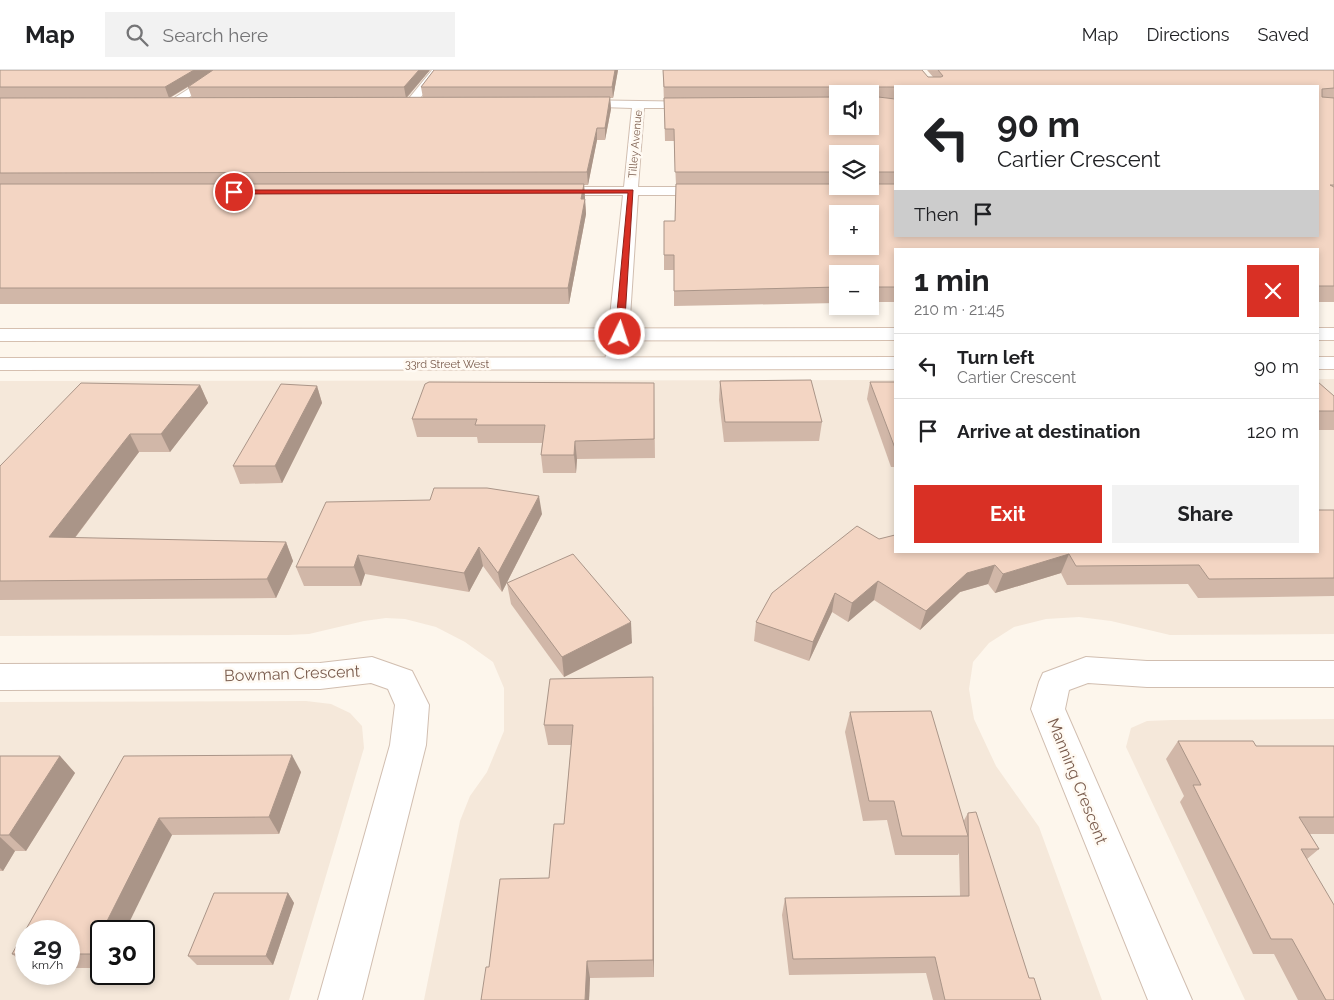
<!DOCTYPE html>
<meta charset="utf-8">
<style>
body{margin:0;font-family:Raleway,sans-serif;background:#f2f2f2;color:#202124;height:100vh;display:flex;flex-direction:column;font-size:19px;white-space:nowrap}
*{box-sizing:border-box;margin:0}
p{font-size:16px;color:#757577}
.icon{flex:none;width:28px;height:28px;fill:none;stroke:currentColor;stroke-width:2;stroke-linecap:round;stroke-linejoin:round}
.map{position:relative;flex:1;overflow:hidden}
.sheet{position:absolute;left:894px;top:178px;width:425px;height:305px;display:flex;flex-direction:column;background:#fff;border-radius:0px;box-shadow:0 2px 8px #0003}
.sheet>*{flex:none}
.hud{position:absolute;left:894px;top:15px;width:425px;height:152px;border-radius:0px;box-shadow:0 2px 8px #0003;background:#fff;color:#202124;overflow:hidden}
.fabs{position:absolute;left:829px;top:15px;display:grid;gap:10px}
.fabs a{display:grid;place-items:center;width:50px;height:50px;border-radius:0px;background:#fff;box-shadow:0 2px 8px #0003;font-size:25px}
.speed{position:absolute;left:15px;top:850px;display:flex;gap:10px;font-size:25px;font-weight:700;text-align:center}
.speed>*{display:grid;place-content:center;width:65px;height:65px;border-radius:50%;background:#fff;box-shadow:0 2px 8px #0003;line-height:1}
.speed small{font-size:12px;font-weight:400}
.speed .limit{border:2px solid #111;border-radius:8px;background:#fff;color:#111}
.pin{position:absolute;display:grid;place-items:center;width:42px;height:42px;color:#fff;margin:-21px;border:2px solid #fff;border-radius:50%;box-shadow:0 1px 5px #0007}
.me{position:absolute;width:55px;margin:-28px;rotate:4deg;stroke-linejoin:round;filter:drop-shadow(0 0 4px #0008)}
.turn{display:flex;align-items:center;gap:18px;height:105px;padding:0 20px;font-size:22px}
.turn .icon{width:65px;height:65px;stroke-width:2.5}
.turn b{display:block;font-size:35px;line-height:42px}
.then{display:flex;align-items:center;height:48px;padding:0 20px;background:#0003;gap:10px;font-size:19px}
.round{display:grid;place-items:center;flex:none;width:52px;height:52px;border-radius:0px;background:#f2f2f2}
.overview{display:flex;align-items:center;justify-content:space-between;height:85px;padding:0 20px}
h1{font-size:30px;font-weight:700;line-height:38px}
.primary-button{display:flex;gap:10px;margin-top:auto;padding:10px 20px}
.primary-button a{flex:1;height:58px;border-radius:0px;background:#d93025;color:#fff;font-size:20px;font-weight:700;line-height:58px;text-align:center}
.primary-button a+a{background:#f2f2f2;color:#202124}
ul{padding:0;list-style:none}
li{display:flex;align-items:center;gap:15px;height:65px;padding:0 20px;border-top:1px solid #e0e0e0}
li div{flex:1}
li b{display:block;font-size:19px}
li em{font-style:normal}
header{display:flex;align-items:center;gap:30px;box-sizing:border-box;height:70px;padding:0 25px;background:#fff;border-bottom:1px solid #e0e0e0}
header strong{font-size:24px}
nav{display:flex;gap:28px;margin-inline-start:auto;font-size:18px}
.search{width:350px;height:45px;background:#f2f2f2;display:flex;align-items:center;gap:12px;box-sizing:border-box;padding:0 18px;border-radius:0px;color:#757577;font-size:19px}
.map>svg:first-child{display:block}
.residential{fill:#f5e8da;fill-rule:evenodd}
.lines{fill:none;stroke-linecap:round;stroke-linejoin:round}
.minor-casing{stroke:#d1beb0;stroke-width:2}
.secondary-casing{stroke:#d6c0b0;stroke-width:2}
.minor{fill:#fff;fill-rule:evenodd}
.secondary{fill:#fff;fill-rule:evenodd}
.wall{fill:#d1b7a8;fill-rule:evenodd}
.shaded-wall{fill:#aa9588}
.building{fill:#f3d5c3;stroke:#aa9588;fill-rule:evenodd}
.route{fill:#d93025;stroke:#8d1f18}
.labels{text-anchor:middle;stroke-width:5;stroke-linejoin:round;paint-order:stroke}
.far-street-label{font-size:11px;fill:#7a5c4d;stroke:#fffaf3}
.near-street-label{font-size:16px;fill:#7a5c4d;stroke:#fffaf3}
</style>
<header>
<strong>Map</strong>
<div class="search"><svg class="icon" aria-label="search" viewBox="0 0 24 24"><circle cx="10" cy="10" r="6"/><path d="M15 15l6 6"/></svg>Search here</div>
<nav><a>Map</a><a>Directions</a><a>Saved</a></nav>
</header>
<div class="map">
<svg width="1334" height="930" viewBox="0 0 1334 930">
<rect width="100%" height="100%" fill="#fdf6ec"/>
<g class="residential">
<path d="M1318,309H1334V564L1170,565L1111,551L1079,547L1046,549L1014,557L989,573L973,592L969,619L974,649L996,696L1039,757L1102,930H424L460,751L470,726L487,702L504,661V618L493,592L465,572L436,557L405,549L386,548L364,551L309,564L288,565L0,566V311L895,310V481H1318Z"/>
<path d="M306,631L331,634L350,643L362,656L364,678L289,930H0V632ZM26,861H69V904H26ZM101,861H144V904H101Z"/>
<path d="M1334,649V930H1245L1126,677L1131,658L1147,651L1172,650Z"/>
</g>
<g class="lines">
<g class="minor-casing">
<g id="minor">
<path d="M218,0H230L176,36H168L166,34L168,32Z"/>
<path d="M432,0H442L414,36H406L404,34L406,32Z"/>
<path d="M574,30L705,32L707,34L701,38H644L638,117H714L719,118L721,121L719,124L714,125H638L627,293L623,297L616,299L609,297L605,293L623,125H547L542,124L540,121L542,118L547,117H624L632,38L570,36L568,34L570,32Z"/>
<path d="M372,587L412,601L429,635L426,675L362,930H318L390,675L395,635L388,619L371,613L320,619L0,620V594L320,593Z"/>
<path d="M1086,587L1147,591H1334V617H1147L1088,613L1069,620L1065,639L1192,930H1148L1031,639L1039,612L1043,603Z"/>
</g>
</g>
<g class="secondary-casing">
<g id="secondary">
<path d="M895,258V270L0,271V259Z"/>
<rect x="1318" y="258" width="16" height="12"/>
<path d="M895,287V299L0,300V288Z"/>
<rect x="1318" y="287" width="16" height="12"/>
</g>
</g>
<use href="#minor" class="minor"/>
<use href="#secondary" class="secondary"/>
</g>
<g class="wall">
<path d="M0,0H430L407,28H423L421,17L434,0H618L613,28H610L611,39L605,70H597L588,115H584L586,144L569,234H0ZM193,14L188,17L192,28H170Z"/>
<path d="M663,0L933,7L927,0H1334V232H1318V179H895V232H870V204H838V233L674,236V200H664V170L675,151L676,115L674,71H665ZM895,16L1318,166H895V29L891,28H895ZM838,24H870L838,56ZM838,84H870V116H838Z"/>
<path d="M720,311L822,352L819,371L724,372L719,330Z"/>
<path d="M870,312H895V397H891L867,329Z"/>
<path d="M1318,312L1334,326V360H1318Z"/>
<path d="M654,313L655,388L577,389L576,403H543L541,385L542,373H478L477,367H417L412,349Z"/>
<path d="M200,315L208,333L170,382H139L75,468L286,472L293,491L276,528L0,530V396Z"/>
<path d="M317,316L322,333L282,413L240,414L233,396Z"/>
<path d="M1334,440V526L1198,528L1188,514L1067,515L1061,503L995,523L988,514L960,522L920,560L874,530L848,552L832,542L809,591L754,571L756,552L879,469Z"/>
<path d="M542,444L502,522L483,496L469,522L365,504L361,516H304L296,497Z"/>
<path d="M507,513L632,573L564,607L511,534Z"/>
<path d="M653,607L654,907L590,908L589,930H481L489,897L549,808L564,754L571,675H548L544,655Z"/>
<path d="M850,642L963,752L968,743L1029,908L1041,930H933L926,903L789,905L782,845L785,828L960,826L959,783L958,785H895L887,750L863,751L845,662Z"/>
<path d="M1178,671L1256,676H1334V764H1310L1319,779L1307,789L1334,930H1298L1274,884H1253L1180,732L1184,726L1166,689Z"/>
<path d="M0,686H60L75,703L26,781H15L3,801H0Z"/>
<path d="M124,686L301,702L279,764L172,765L101,861V898H69V861H26V895L12,884Z"/>
<path d="M288,823L294,833L273,895H197L188,886Z"/>
</g>
<g class="shaded-wall">
<path d="M194,0H215L169,28L165,17Z"/>
<path d="M419,0H430L406,28L404,17Z"/>
<path d="M615,0H618L613,28L612,17Z"/>
<path d="M610,27L611,39L605,70V58Z"/>
<path d="M597,58V70L588,115L587,102Z"/>
<path d="M584,114L585,128L582,144L581,129Z"/>
<path d="M585,129L586,144L569,234L568,218Z"/>
<path d="M200,315L208,333L170,382L161,364Z"/>
<path d="M317,316L322,333L282,413L275,396Z"/>
<path d="M130,364L139,382L61,486L49,467Z"/>
<path d="M575,371L577,389L576,403L574,385Z"/>
<path d="M539,426L542,444L502,522L498,503Z"/>
<path d="M286,472L293,491L276,528L267,509Z"/>
<path d="M479,477L483,496L469,522L464,503Z"/>
<path d="M1069,484L1061,503L995,523L1003,504Z"/>
<path d="M358,485L365,504L361,516L354,497Z"/>
<path d="M995,495L988,514L960,522L920,560L926,541L967,503Z"/>
<path d="M878,511L874,530L848,552L852,533Z"/>
<path d="M835,523L832,542L809,591L813,572Z"/>
<path d="M631,552L632,573L564,607L562,587Z"/>
<path d="M653,628L654,907L653,890Z"/>
<path d="M292,685L301,702L279,764L269,747Z"/>
<path d="M60,686L75,703L26,781L9,765Z"/>
<path d="M159,748L172,765L125,861H102Z"/>
<path d="M0,767L15,781L3,801L0,798Z"/>
<path d="M288,823L294,833L273,895L266,886Z"/>
<path d="M101,863V893L91,884Z"/>
<path d="M587,891L590,908L589,930H585Z"/>
</g>
<g class="building">
<path d="M0,0H194L165,17H0Z"/>
<path d="M213,0H419L404,17H188Z"/>
<path d="M434,0H615L612,17H421Z"/>
<path d="M663,0H922L928,7H941L943,6L938,0H1334V18L1322,19V27L1334,28V115H1330L1334,117V216H1318V179H895V217H870V204H838V217L674,221V185H664V151H675L676,114H838V116H870V114H895V166H1318V16H895V17H872L870,19V26L895,29V102H870V84H838V102H675L674,59H665L664,28L838,27V56H870V24H840L841,19L839,17H664ZM838,144H870V176H838Z"/>
<path d="M610,27L605,58H597L587,102L0,103V28Z"/>
<path d="M0,114H584L581,129H585L568,218H0Z"/>
<path d="M811,310L822,352H725L720,311Z"/>
<path d="M429,312L654,313V369L575,371L574,385H541L545,355H475L477,349H412L425,314Z"/>
<path d="M870,312H895V378Z"/>
<path d="M1318,312L1334,326V341H1318Z"/>
<path d="M81,313L200,315L161,364H130L49,467L286,472L267,509L0,511V396Z"/>
<path d="M281,314L317,316L275,396H233Z"/>
<path d="M434,418H487L539,426L498,503L479,477L464,503L358,485L354,497H296L326,432L430,430Z"/>
<path d="M1318,440H1334V508L1209,509L1199,495L1076,496L1069,484L1003,504L995,495L967,503L926,541L878,511L852,533L835,523L813,572L756,552L772,523L857,456L879,469L895,465V481H1318Z"/>
<path d="M573,484L631,552L562,587L507,513Z"/>
<path d="M653,607V890L587,891L585,930H481L486,897H489L500,809L549,808L554,754H564L573,655H544L550,609Z"/>
<path d="M931,641L968,766H902L894,731H869L850,642Z"/>
<path d="M1178,671H1253L1256,676H1334V747H1299L1319,779H1301L1334,835V930H1326L1292,869H1271L1193,715H1201Z"/>
<path d="M292,685L269,747L159,748L102,861H101V863L91,884H69V861H26V884H12L124,686Z"/>
<path d="M0,686H60L9,765H0Z"/>
<path d="M976,742L1029,908H1034L1041,930H945L935,887L793,889L785,828L969,826L968,743Z"/>
<path d="M214,823H288L266,886H188Z"/>
</g>
<path class="route" d="M232,120H633L624,264L620,267L615,264L628,123L234,124Z"/>
<g class="labels">
<g class="far-street-label">
<text transform="translate(635 74) rotate(-85)" y="4">Tilley Avenue</text>
<text x="447" y="298">33rd Street West</text>
</g>
<g class="near-street-label">
<text transform="translate(292 603) rotate(-2)" y="6">Bowman Crescent</text>
<text transform="translate(1078 711) rotate(68)" y="6">Manning Crescent</text>
</g>
</g>
</svg>
<div class="fabs">
<a><svg class="icon" aria-label="sound" viewBox="0 0 24 24"><path d="M4 9h4l5-4v14l-5-4H4zM17 9q2 3 0 6"/></svg></a>
<a><svg class="icon" aria-label="layers" viewBox="0 0 24 24"><path d="M12 4l9 5-9 5-9-5zM3 14l9 5 9-5"/></svg></a>
<a>+</a>
<a>−</a>
</div>
<div class="speed"><div>29<small>km/h</small></div><div class="limit">30</div></div>
<div class="pin" style="left:234px;top:122px;background:#d93025"><svg class="icon" aria-label="arrive" viewBox="0 0 24 24"><path d="M6 21V4h12l-3 4 3 4H6"/></svg></div>
<svg class="me" style="left:620px;top:264px" viewBox="-20 -20 40 40"><circle r="17" fill="#d93025" stroke="#fff" stroke-width="3"/><path d="M0-11L8 9 0 5-8 9z" fill="#fff"/></svg>
<div class="hud">
<div class="turn"><svg class="icon" aria-label="left" viewBox="0 0 24 24"><path d="M17 20v-9H6M10 6l-5 5 5 5"/></svg><div><b>90 m</b>Cartier Crescent</div></div>
<div class="then">Then<svg class="icon" aria-label="arrive" viewBox="0 0 24 24"><path d="M6 21V4h12l-3 4 3 4H6"/></svg></div>
</div>
<section class="sheet">
<div class="overview"><div><h1>1 min</h1><p>210 m · 21:45</p></div><a class="round" style="background:#d93025;color:#fff"><svg class="icon" aria-label="close" viewBox="0 0 24 24"><path d="M6 6l12 12M18 6L6 18"/></svg></a></div>
<ul>
<li><svg class="icon" aria-label="left" viewBox="0 0 24 24"><path d="M17 20v-9H6M10 6l-5 5 5 5"/></svg><div><b>Turn left</b><p>Cartier Crescent</p></div><em>90 m</em></li>
<li><svg class="icon" aria-label="arrive" viewBox="0 0 24 24"><path d="M6 21V4h12l-3 4 3 4H6"/></svg><div><b>Arrive at destination</b></div><em>120 m</em></li>
</ul>
<div class="primary-button"><a>Exit</a><a>Share</a></div>
</section>
</div>
